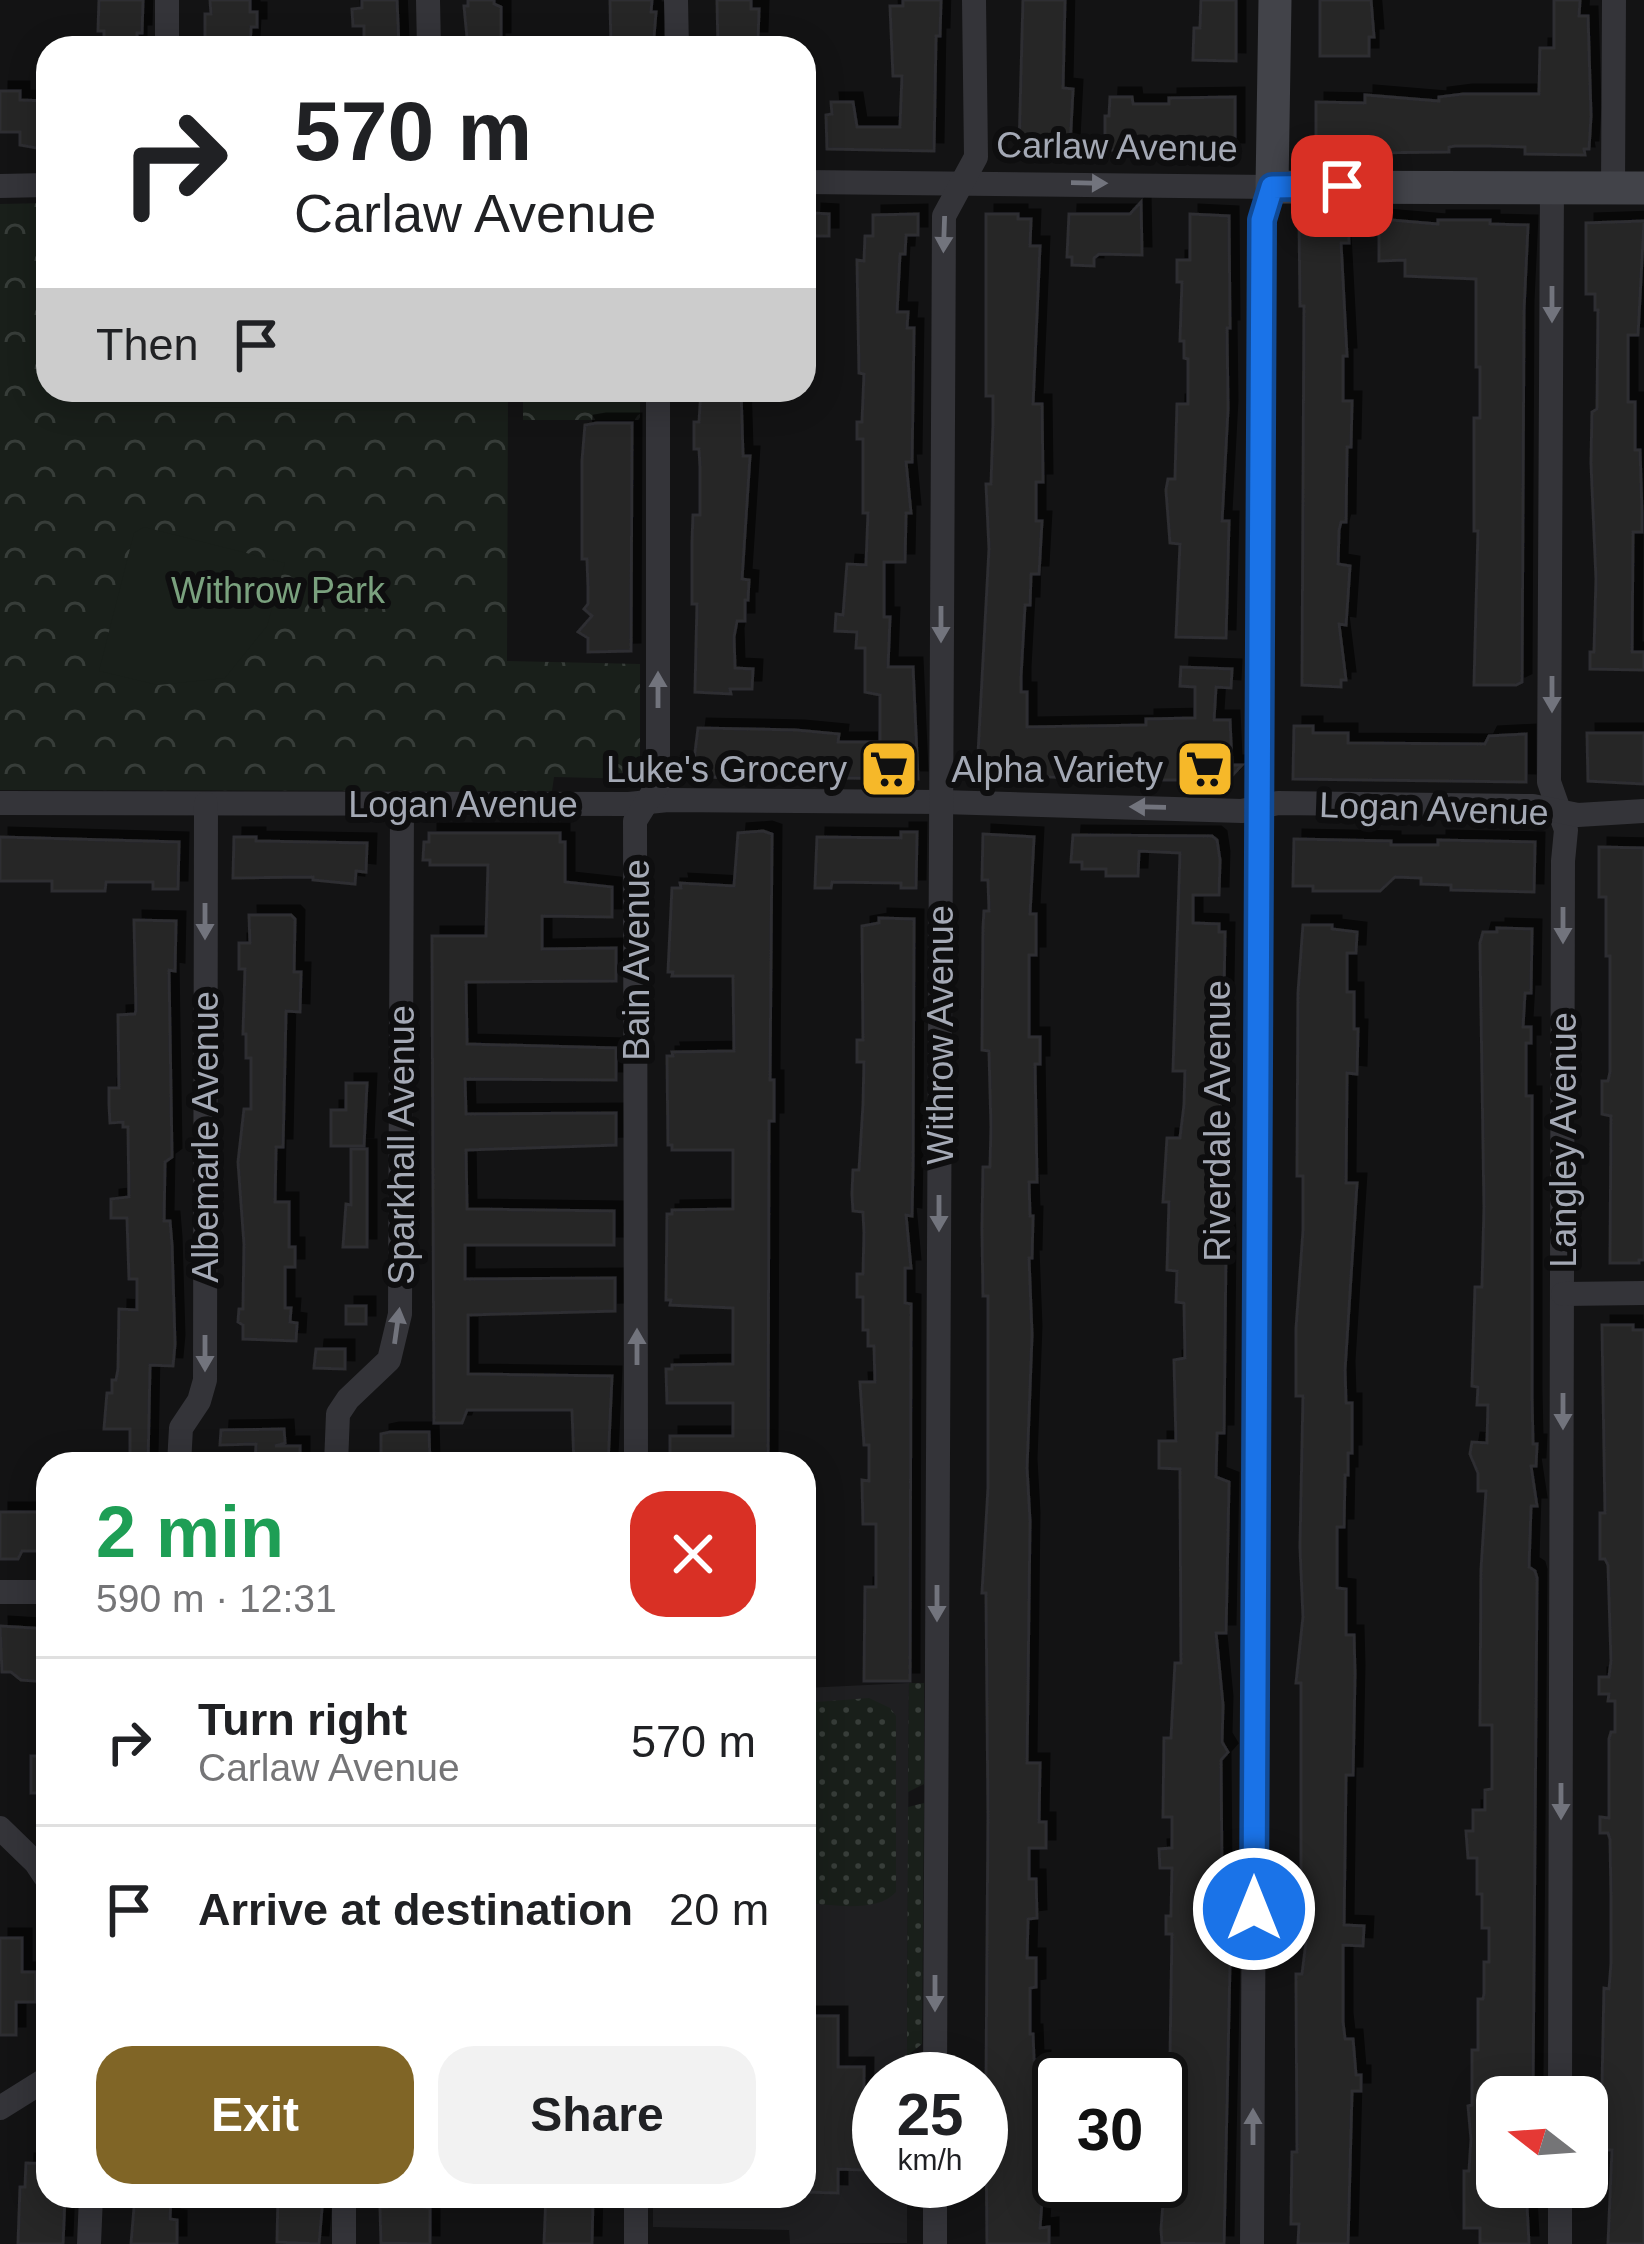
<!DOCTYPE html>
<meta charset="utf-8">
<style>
body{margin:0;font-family:Arial,sans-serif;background:#f2f2f2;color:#202124;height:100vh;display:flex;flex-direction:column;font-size:45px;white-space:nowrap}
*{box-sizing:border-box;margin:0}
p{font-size:39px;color:#757577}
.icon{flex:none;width:66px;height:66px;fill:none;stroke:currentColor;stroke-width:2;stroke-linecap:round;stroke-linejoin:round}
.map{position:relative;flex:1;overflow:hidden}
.sheet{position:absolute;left:36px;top:1452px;width:780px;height:756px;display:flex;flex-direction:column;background:#fff;border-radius:36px;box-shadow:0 6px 30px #0003}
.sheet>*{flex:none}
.hud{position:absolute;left:36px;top:36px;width:780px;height:366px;border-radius:36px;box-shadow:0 6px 30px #0003;background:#fff;color:#202124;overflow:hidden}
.needle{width:78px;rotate:287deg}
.controls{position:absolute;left:1476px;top:2076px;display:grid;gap:24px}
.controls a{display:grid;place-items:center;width:132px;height:132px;border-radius:24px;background:#fff;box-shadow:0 6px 30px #0003;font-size:60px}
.speed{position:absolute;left:852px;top:2052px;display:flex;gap:24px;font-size:60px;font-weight:700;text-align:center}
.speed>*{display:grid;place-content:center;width:156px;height:156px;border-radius:50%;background:#fff;box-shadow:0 6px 30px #0003;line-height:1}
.speed small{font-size:30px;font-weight:400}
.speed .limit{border:6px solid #111;border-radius:18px;background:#fff;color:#111}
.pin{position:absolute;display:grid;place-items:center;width:102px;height:102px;color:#fff;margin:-51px;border-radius:24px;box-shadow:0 6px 18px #0006}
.me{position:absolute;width:132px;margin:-66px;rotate:0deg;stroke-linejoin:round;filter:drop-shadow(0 0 9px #0008)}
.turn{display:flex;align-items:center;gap:42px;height:252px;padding:0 60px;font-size:54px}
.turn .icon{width:156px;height:156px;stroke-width:2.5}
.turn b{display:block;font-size:84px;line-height:102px}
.then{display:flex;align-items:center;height:114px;padding:0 60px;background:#0003;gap:24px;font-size:45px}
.round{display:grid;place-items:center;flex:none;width:126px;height:126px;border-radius:36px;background:#f2f2f2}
.overview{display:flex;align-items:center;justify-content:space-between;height:204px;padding:0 60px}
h1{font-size:72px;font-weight:700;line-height:90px;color:#1e9e55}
.primary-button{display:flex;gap:24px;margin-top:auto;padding:24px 60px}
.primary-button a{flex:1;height:138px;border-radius:36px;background:#806526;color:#fff;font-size:48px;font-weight:700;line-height:138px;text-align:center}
.primary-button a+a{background:#f2f2f2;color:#202124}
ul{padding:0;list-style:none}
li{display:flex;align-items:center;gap:36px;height:168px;padding:0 60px;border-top:3px solid #e0e0e0}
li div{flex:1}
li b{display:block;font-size:45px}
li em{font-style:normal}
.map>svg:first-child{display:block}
.built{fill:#1f1f21}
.grass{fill:url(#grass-dots)}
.park{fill:url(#park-crowns)}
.garden{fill:#191f1a}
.building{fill:#262628;stroke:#2d2d30;stroke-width:3;filter:url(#shadow)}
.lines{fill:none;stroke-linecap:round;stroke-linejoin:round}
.minor{stroke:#343439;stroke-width:24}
.secondary{stroke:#424349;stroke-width:33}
.oneway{fill:#72747d}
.route-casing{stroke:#114b97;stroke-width:30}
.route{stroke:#1a73e8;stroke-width:21}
.labels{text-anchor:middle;stroke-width:12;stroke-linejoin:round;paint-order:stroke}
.street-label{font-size:36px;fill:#a4a9b5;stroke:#0e0e0f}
.park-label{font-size:36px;fill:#7aa17e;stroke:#0e0e0f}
.poi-label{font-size:36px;fill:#a4a9b5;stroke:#0e0e0f;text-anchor:end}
</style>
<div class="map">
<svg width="1644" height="2244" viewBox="0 0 1644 2244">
<defs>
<pattern id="grass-dots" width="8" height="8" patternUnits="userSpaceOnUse" patternTransform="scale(3)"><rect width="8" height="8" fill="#191f1a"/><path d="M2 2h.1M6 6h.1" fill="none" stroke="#373d39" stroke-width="1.8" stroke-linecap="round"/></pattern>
<pattern id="park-crowns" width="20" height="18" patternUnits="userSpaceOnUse" patternTransform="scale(3)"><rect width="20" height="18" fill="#191f1a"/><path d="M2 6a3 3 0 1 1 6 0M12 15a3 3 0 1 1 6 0" fill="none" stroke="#373d39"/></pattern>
<filter id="shadow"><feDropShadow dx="9" dy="-9" stdDeviation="0" flood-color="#0009"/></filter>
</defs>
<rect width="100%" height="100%" fill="#131314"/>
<path class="built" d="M909,1683L907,2079H879V2181H907V2243L790,2244L789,2230L653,2227V2196H804V1688Z"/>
<g class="grass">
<path d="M909,1683H924V1784L908,1792Z"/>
<path d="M869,1698L890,1708L896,1716V1892C876,1914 831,1904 804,1903V1703Z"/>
<path d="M924,1803L922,2044L907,2056L908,1807Z"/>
</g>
<g class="park">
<path d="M48,203V390H508L507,661L640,664V779L554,777L552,791L0,790V204Z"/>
<rect x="523" y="390" width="117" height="30"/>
</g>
<g class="garden">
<path d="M119,390H396V411L119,405Z"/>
<path d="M144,527L285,563L267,626L225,678L158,685L99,671L134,533Z"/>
</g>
<g class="building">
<path d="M99,0H143L142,33H137V48H104V31H98Z"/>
<path d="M210,0H250V12H257V27H251L250,47L205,48V14H211Z"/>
<path d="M362,0H397L399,48H364V26H353L352,9L362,8Z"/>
<path d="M468,0H494V4L501,7V41H495V48H468L464,6H468Z"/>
<path d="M610,0H652L651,12H656L653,48H611Z"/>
<path d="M717,0H751V9H759L758,40H744V48H718Z"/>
<path d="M903,0H941L940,36H936L934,151L827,149L826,115L832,114L831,102H853L857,127H900L902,76H893L890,6H903Z"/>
<path d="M1023,0H1065L1063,88L1073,89L1070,147L1050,146V152L1019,150Z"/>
<path d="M1201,0H1236V61L1193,60L1194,28H1200Z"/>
<path d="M1320,0H1371L1374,37H1369V56H1320Z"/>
<path d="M1554,0H1580L1579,16H1588L1591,116L1589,149H1584L1585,155L1525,154V147L1490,146H1455L1449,147V152L1359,153L1356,144H1316V102L1365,103V95L1439,101V97L1463,94H1539L1540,48H1554Z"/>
<path d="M0,91H20V100L48,101V150L20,145V132H0Z"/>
<path d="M1110,97H1132L1133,104H1169V98L1235,97V151L1105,150V116H1109Z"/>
<path d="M1141,202L1142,255L1099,254L1094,258V266L1072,265V257H1067L1069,214H1130Z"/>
<path d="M813,213L829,214V236H812Z"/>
<path d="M918,214V235H906L905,254H900L897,312H908L907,328H914L912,462H906L911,513H906L905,562H884V617H890L888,667H913L918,779L841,778L842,774L763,771V778L692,777L698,728L796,730L839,734L838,742H880V695L865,692V648H856L857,632L835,631L836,614L843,615L847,564L866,565L868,513H863V439H857V422H862L864,374L859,373L857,260L864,261L865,236H873V215Z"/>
<path d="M986,214H1018V219H1031L1030,246H1040L1033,404H1042L1043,482H1036V521H1042L1039,574H1031L1030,605H1025L1021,676V692H1027V727L1146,725V719L1195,718V687L1180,686L1181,667L1232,669L1231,688L1216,687L1214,720H1230L1232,765H1242L1228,780H1147V777L1123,776V770L1096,767H1070L1069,778L977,773L989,549L986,484H991L993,426V396H986Z"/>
<path d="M1190,214L1229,216L1230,328H1227L1228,409L1222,521H1229L1226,638L1176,637L1180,544L1170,543L1166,490L1168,479H1175L1177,404H1188V359L1184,358V341H1180L1182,282H1177V260H1190Z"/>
<path d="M1299,214L1348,216L1349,243H1341L1347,356H1343V401H1352L1351,447H1347L1346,522H1341L1339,530L1338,564L1350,566L1346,625L1339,624L1346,680H1341V687L1302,685L1304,306H1300Z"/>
<path d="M1379,219L1438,224V220H1490V224L1528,225L1524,310L1522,682L1516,685H1474L1478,531H1474V418H1480V367H1476V279L1405,276V260L1379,261Z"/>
<path d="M1644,221L1638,335H1628V402H1635V450H1640L1642,513V532H1633L1632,652H1644V670L1590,669V652H1594L1596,579L1591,463L1592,412L1597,409L1598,310H1595V294H1586V223Z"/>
<path d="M701,390H741L743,456H750L742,579L749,580L748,600H745V621H737L734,637L735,668L753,669L752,689H730L731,694L695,692L697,604H692V543L693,515H700V467L699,449H694V422H699Z"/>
<path d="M597,423H632L631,651L588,652V638L578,632L592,616L584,609L588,604V587L587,559H582V461L585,425Z"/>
<path d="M1294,726H1313V733H1348V743L1485,744L1489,736L1526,734V782L1293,779Z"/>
<path d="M1587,733H1644V784L1588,781Z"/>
<path d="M763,831L772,834L770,1080H774V1121H769L768,1464H670V1436H733V1403H667L666,1369H672V1365L733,1364V1308L670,1305L671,1300H666L667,1214H672V1210L733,1209V1150H672V1145H668L667,1056H673L672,1052L734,1051L733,976H672L673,972H668L672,888H681L680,883L734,886L738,833Z"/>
<path d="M901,832H917L916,888H901V883L832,882L831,888H815L817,837L901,838Z"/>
<path d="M429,833H560V842H565V882L612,887V917L542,916V949L616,948V981L466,982L467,1044L616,1048V1080L465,1079L466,1114L616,1113V1145L466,1150L467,1209L614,1211V1245H465V1279L615,1278V1311L468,1315V1374L612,1376L608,1464H574L572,1410H467L462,1423H434L432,936H486L488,865H430V860H423L424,842H429Z"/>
<path d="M983,834L1034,837L1030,914H1036V955H1029V1037H1040V1064H1035L1037,1182H1029L1030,1216H1033L1032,1258H1029L1032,1335L1027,1468L1030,1521L1027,1763H1040L1039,1822H1046V1848H1029V1879H1036L1037,1918L1028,1919L1027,1958H1036V1987L1030,1988V2034H1033L1034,2060H1041L1035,2133L1047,2134L1040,2228L1049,2227V2244H987L986,2131H981V2085L986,2084L988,1816L986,1593H982L988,1488V1296H983L982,1229L983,1167H990L991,1127L989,1051L982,1050L983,928L984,911H989L988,880H982Z"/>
<path d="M1073,835L1212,836L1217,840L1220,860L1219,895H1193V923L1219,924V932H1225L1224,990L1222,1004H1217L1214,1059H1221L1219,1212H1225L1226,1246L1224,1433H1217L1216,1477L1229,1482L1226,1633H1216L1223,1705L1222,1742L1228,1752L1221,1760L1222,1880L1223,1891H1227V1916H1231L1224,2244L1162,2243L1161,2229L1166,2166H1185V2135H1174V2119H1169L1172,1934H1166V1916H1171L1172,1868H1160L1159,1849L1172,1848V1817H1163L1164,1738H1171L1175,1663H1181L1180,1469L1159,1468V1441H1176L1174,1360L1185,1358L1184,1303L1176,1302L1177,1271L1167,1270L1169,1202H1163L1167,1138H1180L1184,1105L1185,1071H1173L1180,853L1139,851L1138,876H1106V869H1082V862H1071Z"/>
<path d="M0,837L179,842L178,889H153V882H106L105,891H52V881H0Z"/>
<path d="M234,837H256V841L367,843L366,872L356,871L355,884L313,880V877L233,878Z"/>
<path d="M1294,839L1391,841V845H1438V840L1535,842L1534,892L1451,890V885L1421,884V878L1395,877L1380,891H1313V886H1293Z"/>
<path d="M1599,847L1644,848V1260H1639V1263H1610L1611,1116L1602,1114V1081H1608L1610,1072V956H1606V897H1599Z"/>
<path d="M249,915H291L295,919L294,972H301L300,1012L286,1011L283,1147H276L275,1202H289V1247H295V1267H285V1308H291L290,1322L297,1323L296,1341L243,1339V1325L238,1322L239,1309H243L244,1244L238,1162L244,1109H251V1058H246V1034H243L245,969H239V943H250Z"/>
<path d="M879,918L914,919L913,1166L912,1216L906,1215L911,1268H905V1303L911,1304L910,1681H864L865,1587H876V1524H863L862,1480L869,1481V1445H864L860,1382H875L874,1346H868V1330H863V1297H857V1274H863L864,1233L863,1212L853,1211L852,1194L853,1170H859L863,1105L864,1062H857V1040H863L862,926L879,923Z"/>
<path d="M134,920L176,921L175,971L169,970L172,1157L165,1162L164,1221H170L172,1245L175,1344L173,1366L150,1365L148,1464H130V1429H104L107,1393H112V1380H116L118,1369L119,1309L137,1310V1279H129L127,1218H111V1199L129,1197L128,1127H123V1122L110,1123L109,1104V1088H119L118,1015L135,1014L136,1010Z"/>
<path d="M1303,925H1332V929L1357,932L1356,953H1347V992H1354V1029H1358L1357,1074L1347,1073L1346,1183H1357L1345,1370L1346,1403H1352V1453H1348V1475H1345L1344,1527H1337V1588L1346,1589V1635H1354L1355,1674L1353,1775H1346L1344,1925L1364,1926L1363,1946L1343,1945V2022L1345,2039H1353L1356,2075H1361V2091H1352L1348,2244H1298L1299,2224H1291L1292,2152H1297L1296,1974H1302L1306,1942L1305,1914H1301V1683H1296L1303,1617L1300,1547L1303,1396H1296V1329L1303,1231V1176H1297L1298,993Z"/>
<path d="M1497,928L1532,929L1531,993H1525L1523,1027H1531V1043H1526V1096H1532V1398L1533,1444H1537L1536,1466H1531L1537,1506H1531L1529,1567L1535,1571L1537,1578L1533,2087L1497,2089V2187H1526L1529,2244H1480V2228H1464V2171H1469L1471,2139L1468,2106L1472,2105V2050H1478V1999H1483L1484,1994V1962H1489V1928H1482V1894H1477V1858H1468L1466,1831H1473V1810H1485V1790L1492,1789V1725H1480L1481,1570L1486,1491H1478V1473L1470,1454L1472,1442L1487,1443L1488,1405H1477L1478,1387L1472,1386L1475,1287H1482L1484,1208L1480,943L1483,932H1497Z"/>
<path d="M346,1083H367L364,1146H331V1110H346Z"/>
<path d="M351,1149H367V1247H343L346,1204L351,1205Z"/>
<rect x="346" y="1306" width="20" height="18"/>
<path d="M1602,1325H1633V1330H1644V2244H1608L1612,2150H1605V2137H1601L1604,1988L1609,1989L1611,1964V1895L1610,1839L1608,1833H1600V1817L1609,1818V1739L1611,1732H1615V1701H1608L1609,1694H1599V1677H1609L1611,1661L1608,1565L1605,1559H1600V1513H1605Z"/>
<path d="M316,1349H345V1369L314,1368Z"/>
<path d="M284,1429L285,1443L275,1446H300V1464H255L256,1444L220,1445L221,1430Z"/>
<path d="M390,1432H429L430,1464H381V1434Z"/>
<path d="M0,1512H40V1515H48V1545H41V1551H22L18,1559H0Z"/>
<path d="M0,1626L48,1629V1682L21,1680L11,1672H2Z"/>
<rect x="31" y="1756" width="17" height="37"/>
<path d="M0,1938H22V1972H36V2002H16V2035H0Z"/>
<path d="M804,2016H838V2067H864L863,2170L838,2169V2193L804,2192Z"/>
<path d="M26,2163L48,2164V2196H65L63,2244H18L20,2187H25Z"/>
<path d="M135,2196H171L170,2219L177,2220V2244H131Z"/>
<path d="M278,2196H323L319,2244L277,2242Z"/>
<path d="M387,2196H423V2207L430,2208V2244L381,2243L380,2207H387Z"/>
<path d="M546,2196H593L592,2244H544Z"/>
</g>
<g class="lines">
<g class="minor">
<path d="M167,0V48"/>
<path d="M428,0L429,48"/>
<path d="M676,0L677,48"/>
<path d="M804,182L1272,187L1262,220L1252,2244"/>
<path d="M0,186L48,185"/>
<path d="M1552,187L1549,782L1566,830L1563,861L1560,2097"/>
<path d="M1613,188L1614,0"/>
<path d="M0,803L629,804L668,800L942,802L1242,811L1278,803L1533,806L1578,815L1644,811"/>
<path d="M1563,1294L1644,1293"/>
<path d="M179,1464L181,1428L199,1401L205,1380L206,804"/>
<path d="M336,1464L338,1414L348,1399L389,1360L400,1314L402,803"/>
<path d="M636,1464L635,821L658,784V390"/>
<path d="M0,1592H48"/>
<path d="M0,1828L36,1863L48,1881"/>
<path d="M935,2079L944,216L976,157L974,0"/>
<path d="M0,2108L48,2078"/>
<path d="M344,2196V2244"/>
<path d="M89,2244L91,2196"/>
<path d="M636,2244V2196"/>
<path d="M935,2244V2181"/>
<path d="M1560,2244V2187"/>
</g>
<path class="secondary" d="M1275,0L1272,187L1644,188"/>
</g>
<defs><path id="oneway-solid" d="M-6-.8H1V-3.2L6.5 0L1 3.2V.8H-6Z" transform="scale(3)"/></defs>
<g class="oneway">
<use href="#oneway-solid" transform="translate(1089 183) rotate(1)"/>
<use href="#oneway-solid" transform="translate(944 234) rotate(92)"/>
<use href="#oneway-solid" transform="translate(1552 304) rotate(90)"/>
<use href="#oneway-solid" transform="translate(941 624) rotate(90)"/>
<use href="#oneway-solid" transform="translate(658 690) rotate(-90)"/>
<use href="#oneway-solid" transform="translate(1552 694) rotate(90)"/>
<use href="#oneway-solid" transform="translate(1148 807) rotate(-179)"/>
<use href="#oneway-solid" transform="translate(205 921) rotate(90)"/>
<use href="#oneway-solid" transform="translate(1563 925) rotate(90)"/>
<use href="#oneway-solid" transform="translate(939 1213) rotate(90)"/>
<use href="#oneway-solid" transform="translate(397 1326) rotate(-82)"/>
<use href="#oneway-solid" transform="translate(637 1347) rotate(-90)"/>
<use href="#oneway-solid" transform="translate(205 1353) rotate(90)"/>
<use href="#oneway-solid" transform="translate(1563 1411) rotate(90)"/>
<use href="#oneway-solid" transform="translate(937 1603) rotate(90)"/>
<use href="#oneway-solid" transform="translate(1561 1801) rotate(90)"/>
<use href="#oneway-solid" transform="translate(935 1993) rotate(90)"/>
<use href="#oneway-solid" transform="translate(1253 2127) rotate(-90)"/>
</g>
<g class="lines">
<g class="route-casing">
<path id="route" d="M1254,1909L1262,220L1272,187L1342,186"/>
</g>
<use href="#route" class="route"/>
</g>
<defs>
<g id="supermarket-square" transform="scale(3)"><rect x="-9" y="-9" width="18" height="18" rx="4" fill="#f6b829" stroke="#0e0e0f"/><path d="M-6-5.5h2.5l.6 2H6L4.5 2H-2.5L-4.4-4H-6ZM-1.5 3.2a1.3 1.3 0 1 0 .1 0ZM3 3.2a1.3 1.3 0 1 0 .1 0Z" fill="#111"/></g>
</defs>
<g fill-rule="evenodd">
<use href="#supermarket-square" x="889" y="769"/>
<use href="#supermarket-square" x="1205" y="769"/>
</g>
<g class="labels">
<g class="street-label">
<text transform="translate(1117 146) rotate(1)" y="13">Carlaw Avenue</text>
<text x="463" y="817">Logan Avenue</text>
<text transform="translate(1434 808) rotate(2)" y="13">Logan Avenue</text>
<text transform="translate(636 960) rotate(-90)" y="13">Bain Avenue</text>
<text transform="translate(940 1035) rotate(-90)" y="13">Withrow Avenue</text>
<text transform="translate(1217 1121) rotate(-90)" y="13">Riverdale Avenue</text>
<text transform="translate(205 1137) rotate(-90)" y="13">Albemarle Avenue</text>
<text transform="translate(1563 1140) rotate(-90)" y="13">Langley Avenue</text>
<text transform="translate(401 1145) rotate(-90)" y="13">Sparkhall Avenue</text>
</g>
<g class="park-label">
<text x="278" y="603">Withrow Park</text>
</g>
<g class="poi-label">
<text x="847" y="782">Luke's Grocery</text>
<text x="1163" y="782">Alpha Variety</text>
</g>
</g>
</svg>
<div class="controls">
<a><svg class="needle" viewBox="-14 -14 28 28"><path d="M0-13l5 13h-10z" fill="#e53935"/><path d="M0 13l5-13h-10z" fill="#757577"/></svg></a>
</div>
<div class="speed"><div>25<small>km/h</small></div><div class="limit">30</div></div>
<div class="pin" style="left:1342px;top:186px;background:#d93025"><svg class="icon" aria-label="arrive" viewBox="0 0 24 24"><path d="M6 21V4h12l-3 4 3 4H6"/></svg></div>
<svg class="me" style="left:1254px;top:1909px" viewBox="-20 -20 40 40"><circle r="17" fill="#1a73e8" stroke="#fff" stroke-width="3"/><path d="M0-11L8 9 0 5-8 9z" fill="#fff"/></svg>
<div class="hud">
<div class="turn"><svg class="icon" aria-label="right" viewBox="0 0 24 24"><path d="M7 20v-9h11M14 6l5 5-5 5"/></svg><div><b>570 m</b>Carlaw Avenue</div></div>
<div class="then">Then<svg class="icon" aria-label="arrive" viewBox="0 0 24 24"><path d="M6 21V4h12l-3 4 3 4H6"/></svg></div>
</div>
<section class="sheet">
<div class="overview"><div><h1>2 min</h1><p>590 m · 12:31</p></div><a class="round" style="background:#d93025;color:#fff"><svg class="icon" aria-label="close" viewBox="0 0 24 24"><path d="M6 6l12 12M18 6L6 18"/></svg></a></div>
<ul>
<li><svg class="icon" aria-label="right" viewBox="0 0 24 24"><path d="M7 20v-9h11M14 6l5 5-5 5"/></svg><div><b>Turn right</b><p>Carlaw Avenue</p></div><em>570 m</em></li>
<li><svg class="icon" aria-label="arrive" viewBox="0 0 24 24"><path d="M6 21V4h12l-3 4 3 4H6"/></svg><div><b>Arrive at destination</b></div><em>20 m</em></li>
</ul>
<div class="primary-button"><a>Exit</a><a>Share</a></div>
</section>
</div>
